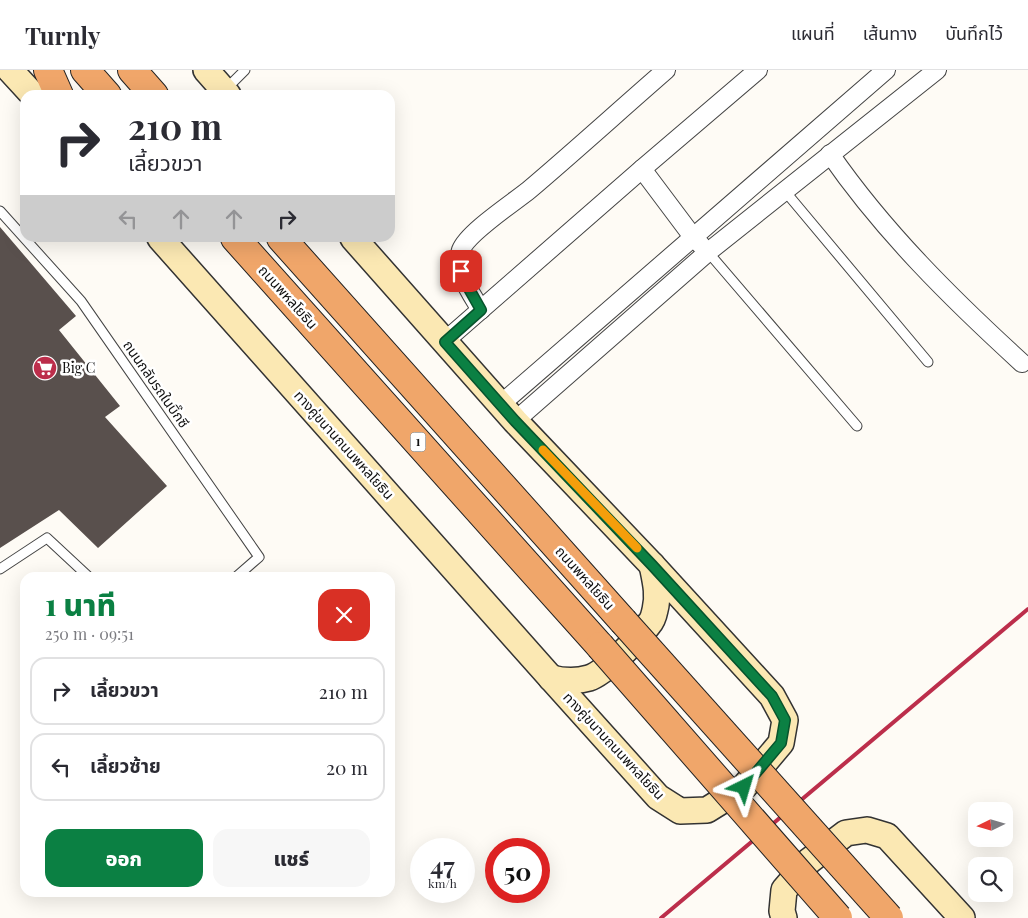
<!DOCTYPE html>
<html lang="th">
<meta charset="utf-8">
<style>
body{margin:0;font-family:"Playfair Display","Noto Sans Thai",serif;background:#f7f7f7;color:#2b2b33;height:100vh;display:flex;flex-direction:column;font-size:19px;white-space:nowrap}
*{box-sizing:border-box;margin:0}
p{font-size:16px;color:#7c7c81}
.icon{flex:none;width:28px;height:28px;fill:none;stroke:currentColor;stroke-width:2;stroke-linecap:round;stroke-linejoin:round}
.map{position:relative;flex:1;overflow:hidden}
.side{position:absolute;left:20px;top:502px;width:375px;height:325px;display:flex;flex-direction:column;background:#fff;border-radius:15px;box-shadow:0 5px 20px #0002}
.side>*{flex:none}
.hud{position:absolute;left:20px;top:20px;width:375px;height:152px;border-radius:15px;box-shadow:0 5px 20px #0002;background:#fff;color:#2b2b33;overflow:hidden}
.needle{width:32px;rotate:265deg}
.fabs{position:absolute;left:968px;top:732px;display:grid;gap:10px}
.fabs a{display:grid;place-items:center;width:45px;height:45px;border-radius:10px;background:#fff;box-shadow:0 5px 20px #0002;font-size:25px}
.speed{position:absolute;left:410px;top:768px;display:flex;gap:10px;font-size:25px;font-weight:700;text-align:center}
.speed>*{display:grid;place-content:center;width:65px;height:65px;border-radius:50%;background:#fff;box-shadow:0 5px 20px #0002;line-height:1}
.speed small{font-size:12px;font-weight:400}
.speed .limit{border:8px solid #d22;background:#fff;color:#111}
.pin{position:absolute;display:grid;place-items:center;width:42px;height:42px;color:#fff;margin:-21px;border-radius:10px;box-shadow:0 2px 8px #0006}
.me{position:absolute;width:55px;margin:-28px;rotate:40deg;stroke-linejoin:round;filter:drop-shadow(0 0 4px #0008)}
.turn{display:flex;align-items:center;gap:18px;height:105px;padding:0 25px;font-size:22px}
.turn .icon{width:65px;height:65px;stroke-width:2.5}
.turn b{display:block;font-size:35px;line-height:42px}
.lanes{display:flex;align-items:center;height:48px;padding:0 25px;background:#0003;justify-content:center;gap:25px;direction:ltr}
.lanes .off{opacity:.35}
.round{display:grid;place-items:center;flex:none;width:52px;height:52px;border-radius:15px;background:#f7f7f7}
.summary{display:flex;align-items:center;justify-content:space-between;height:85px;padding:0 25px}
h1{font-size:30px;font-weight:800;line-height:38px;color:#0b8043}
.button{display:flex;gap:10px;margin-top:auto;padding:10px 25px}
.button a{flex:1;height:58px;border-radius:15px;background:#0b8043;color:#fff;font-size:20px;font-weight:800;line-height:58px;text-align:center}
.button a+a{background:#f7f7f7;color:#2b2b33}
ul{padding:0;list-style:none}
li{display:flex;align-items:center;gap:15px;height:68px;margin:0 10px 8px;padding:0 15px;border:2px solid #e1e1e2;border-radius:15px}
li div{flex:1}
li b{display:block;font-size:19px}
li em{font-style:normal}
header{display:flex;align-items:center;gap:30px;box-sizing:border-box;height:70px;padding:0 25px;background:#fff;border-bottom:1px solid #e1e1e2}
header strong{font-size:24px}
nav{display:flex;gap:28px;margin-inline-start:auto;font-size:18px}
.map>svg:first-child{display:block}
.building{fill:#59504d}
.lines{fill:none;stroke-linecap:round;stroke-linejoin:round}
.service-casing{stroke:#444;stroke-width:11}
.minor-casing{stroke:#444;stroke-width:20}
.secondary-casing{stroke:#333;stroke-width:28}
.trunk-casing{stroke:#222;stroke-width:30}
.service{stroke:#fff;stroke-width:9}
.minor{stroke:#fff;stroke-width:18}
.secondary{stroke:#fbe8b3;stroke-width:25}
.trunk{stroke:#f0a66a;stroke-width:28}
.rail{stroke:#bc2e4b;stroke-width:4}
.trunk-bridge-casing{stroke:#222;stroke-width:30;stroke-linecap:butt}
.trunk-bridge{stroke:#f0a66a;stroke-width:28}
.route-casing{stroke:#07532c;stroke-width:12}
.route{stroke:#0b8043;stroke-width:9}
.slow{stroke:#f59e0b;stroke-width:9}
.labels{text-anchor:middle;stroke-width:5;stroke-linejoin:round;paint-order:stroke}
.shield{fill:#fff;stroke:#585858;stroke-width:1}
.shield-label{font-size:12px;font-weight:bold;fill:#111}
.street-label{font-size:14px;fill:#111;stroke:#fff}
.poi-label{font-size:14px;fill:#111;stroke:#fff;text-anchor:start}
</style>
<header>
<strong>Turnly</strong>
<nav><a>แผนที่</a><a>เส้นทาง</a><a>บันทึกไว้</a></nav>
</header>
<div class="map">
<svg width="1028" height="848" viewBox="0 0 1028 848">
<rect width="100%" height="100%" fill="#fefbf5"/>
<path class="building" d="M0,157L76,246L59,260L120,336L105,347L167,416L98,478L59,440L0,478Z"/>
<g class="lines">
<g class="service-casing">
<g id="service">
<path d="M226,19L245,0"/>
<path d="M784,120L928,292"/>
<path d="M0,141L81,231L259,487L235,508"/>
<path d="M708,182L857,356"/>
<path d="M0,499L47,468L90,508"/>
</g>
</g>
<g class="minor-casing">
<g id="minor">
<path d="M830,84C884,162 952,229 1022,293"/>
<path d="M642,99L693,167L701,175"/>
<path d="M481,240C471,223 454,201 461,180C467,163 513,133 529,120C575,81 620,40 666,0"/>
<path d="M445,271L642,99L758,0"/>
<path d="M501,334L886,0"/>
<path d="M515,351L708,182L937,0"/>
</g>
</g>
<g class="secondary-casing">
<g id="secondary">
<path d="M10,0L33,25"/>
<path d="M206,0L228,25"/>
<path d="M160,168L551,608L658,727L680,741L707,740L744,717L781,673L785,650L772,626L652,495L515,351L353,168"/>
<path d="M551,608C563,611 576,612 589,608C605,603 639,568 649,554C652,551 654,545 655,540C659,525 655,510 652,495"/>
<path d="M784,848L782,841L784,820L809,791L846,763L867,760L887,766L962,848"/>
</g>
</g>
<g class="trunk-casing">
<g id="trunk">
<path d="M48,0L59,25"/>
<path d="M85,0L107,25"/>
<path d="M132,0L154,25"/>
<path d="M235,168L600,576"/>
<path d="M281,168L623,551"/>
</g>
</g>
<use href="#service" class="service"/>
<use href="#minor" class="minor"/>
<use href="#secondary" class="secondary"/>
<use href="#trunk" class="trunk"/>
<path class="rail" d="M661,848L1028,539"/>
<g class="trunk-bridge-casing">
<g id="trunk-bridge">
<path d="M623,551L889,848"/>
<path d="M600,576L838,848"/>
</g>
</g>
<use href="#trunk-bridge" class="trunk-bridge"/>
</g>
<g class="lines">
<g class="route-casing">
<path id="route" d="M461,201L464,210L481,240L445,272L515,351L652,495L772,626L785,650L781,673L744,717"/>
</g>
<use href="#route" class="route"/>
<path class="slow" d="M543,380L637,478"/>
</g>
<defs>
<g id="supermarket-disc" transform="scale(1.25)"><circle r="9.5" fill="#bc2e4b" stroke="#fff"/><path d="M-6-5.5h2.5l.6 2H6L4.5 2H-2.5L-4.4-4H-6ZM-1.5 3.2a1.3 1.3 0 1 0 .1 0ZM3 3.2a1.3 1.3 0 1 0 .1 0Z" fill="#fff"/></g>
</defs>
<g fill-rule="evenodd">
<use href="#supermarket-disc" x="45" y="298"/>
</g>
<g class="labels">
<rect class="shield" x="410.5" y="362.5" width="15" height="19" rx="4"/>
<g class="shield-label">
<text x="418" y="376">1</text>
</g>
<g class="street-label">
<text transform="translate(288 227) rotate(48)" y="5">ถนนพหลโยธิน</text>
<text transform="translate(156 314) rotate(55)" y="5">ถนนกลับรถในบิ๊กซี</text>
<text transform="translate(344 375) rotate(48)" y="5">ทางคู่ขนานถนนพหลโยธิน</text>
<text transform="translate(585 508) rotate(48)" y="5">ถนนพหลโยธิน</text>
<text transform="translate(614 676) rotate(47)" y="5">ทางคู่ขนานถนนพหลโยธิน</text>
</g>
<g class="poi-label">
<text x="62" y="303">Big C</text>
</g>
</g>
</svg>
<div class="fabs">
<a><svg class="needle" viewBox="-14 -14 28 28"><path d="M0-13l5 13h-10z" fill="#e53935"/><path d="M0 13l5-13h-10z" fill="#7c7c81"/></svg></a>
<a><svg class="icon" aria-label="search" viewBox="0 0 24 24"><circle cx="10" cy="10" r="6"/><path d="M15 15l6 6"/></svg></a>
</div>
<div class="speed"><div>47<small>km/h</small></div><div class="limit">50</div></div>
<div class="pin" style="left:461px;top:201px;background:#d93025"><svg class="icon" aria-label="arrive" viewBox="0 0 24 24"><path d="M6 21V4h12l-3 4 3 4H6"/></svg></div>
<svg class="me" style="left:744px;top:717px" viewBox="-20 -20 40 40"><path d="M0-17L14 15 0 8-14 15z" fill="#0b8043" stroke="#fff" stroke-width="4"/></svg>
<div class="hud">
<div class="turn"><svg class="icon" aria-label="right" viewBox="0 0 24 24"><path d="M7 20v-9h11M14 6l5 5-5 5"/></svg><div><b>210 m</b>เลี้ยวขวา</div></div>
<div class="lanes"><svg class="icon off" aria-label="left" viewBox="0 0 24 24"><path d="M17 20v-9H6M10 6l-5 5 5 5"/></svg><svg class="icon off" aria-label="ahead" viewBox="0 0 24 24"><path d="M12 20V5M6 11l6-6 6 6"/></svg><svg class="icon off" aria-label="ahead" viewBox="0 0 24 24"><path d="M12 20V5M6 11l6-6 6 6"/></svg><svg class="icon" aria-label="right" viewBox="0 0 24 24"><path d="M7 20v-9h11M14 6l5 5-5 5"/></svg></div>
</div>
<section class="side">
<div class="summary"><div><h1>1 นาที</h1><p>250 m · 09:51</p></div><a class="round" style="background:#d93025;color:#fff"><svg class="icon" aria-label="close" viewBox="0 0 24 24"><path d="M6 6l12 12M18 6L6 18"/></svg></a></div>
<ul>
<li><svg class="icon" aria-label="right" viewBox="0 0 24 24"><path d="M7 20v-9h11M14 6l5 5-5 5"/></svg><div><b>เลี้ยวขวา</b></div><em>210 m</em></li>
<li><svg class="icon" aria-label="left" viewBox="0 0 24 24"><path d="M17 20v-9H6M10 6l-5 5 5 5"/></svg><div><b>เลี้ยวซ้าย</b></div><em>20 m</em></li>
</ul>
<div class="button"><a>ออก</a><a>แชร์</a></div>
</section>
</div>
